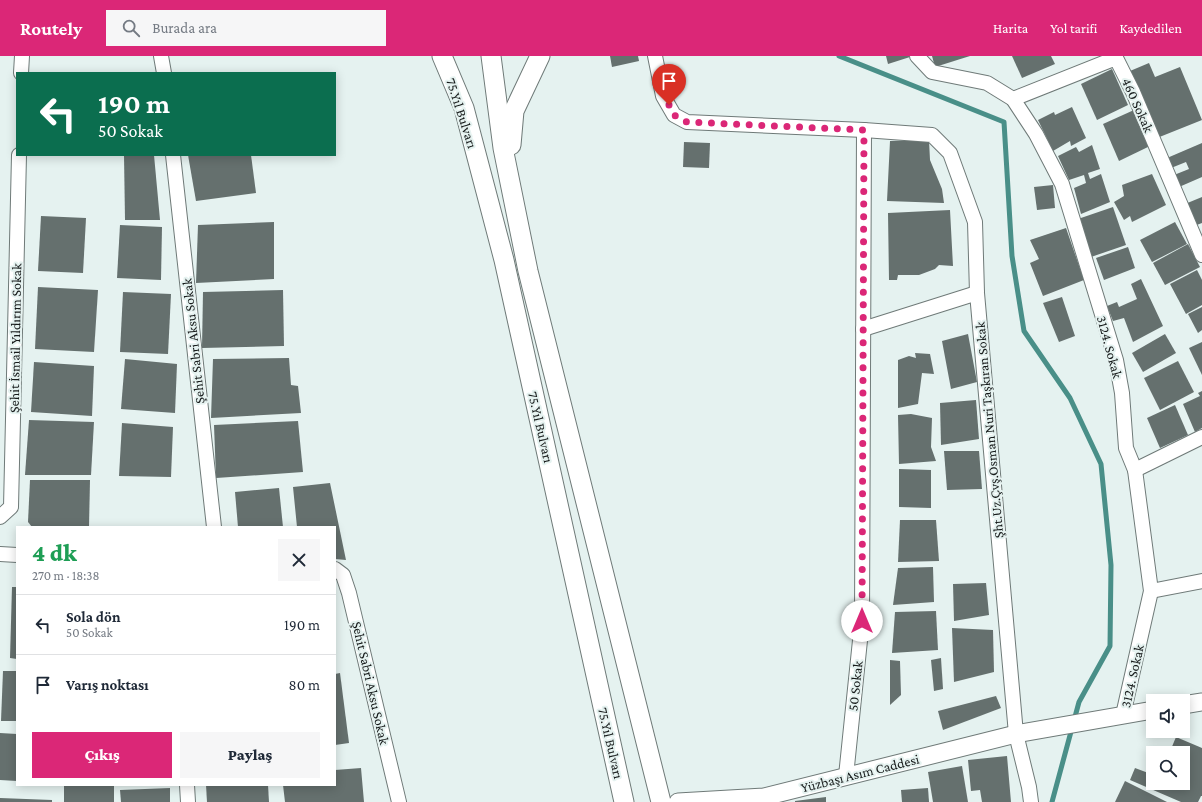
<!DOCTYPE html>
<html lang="tr">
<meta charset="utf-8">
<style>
body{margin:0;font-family:"Crimson Pro",serif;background:#f6f6f7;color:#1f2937;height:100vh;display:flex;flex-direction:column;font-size:15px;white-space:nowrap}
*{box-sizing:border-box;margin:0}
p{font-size:13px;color:#747a83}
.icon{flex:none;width:22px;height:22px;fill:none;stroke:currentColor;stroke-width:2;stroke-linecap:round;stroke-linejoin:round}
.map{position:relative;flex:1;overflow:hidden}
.sheet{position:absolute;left:16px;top:470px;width:320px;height:260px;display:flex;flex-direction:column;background:#fff;border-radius:0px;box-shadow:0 2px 10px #0003}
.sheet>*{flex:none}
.hud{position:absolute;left:16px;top:16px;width:320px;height:84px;border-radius:0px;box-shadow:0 2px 10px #0003;background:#0b6e4f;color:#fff;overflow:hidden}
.buttons{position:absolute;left:1146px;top:638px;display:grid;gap:8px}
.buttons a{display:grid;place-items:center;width:44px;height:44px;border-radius:0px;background:#fff;box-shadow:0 2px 10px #0003;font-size:20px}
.pin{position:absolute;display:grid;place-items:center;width:34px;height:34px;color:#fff;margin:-41px -17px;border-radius:50% 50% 50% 0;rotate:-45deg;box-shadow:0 0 4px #0007}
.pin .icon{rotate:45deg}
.me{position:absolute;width:44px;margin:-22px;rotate:0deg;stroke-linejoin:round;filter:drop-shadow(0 0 3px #0008)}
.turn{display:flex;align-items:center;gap:14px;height:84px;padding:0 16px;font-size:18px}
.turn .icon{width:52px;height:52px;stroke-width:2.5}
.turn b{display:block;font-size:28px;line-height:34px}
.round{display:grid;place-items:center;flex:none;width:42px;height:42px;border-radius:0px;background:#f6f6f7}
.summary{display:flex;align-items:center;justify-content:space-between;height:68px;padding:0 16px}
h1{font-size:24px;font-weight:800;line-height:30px;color:#1e9e55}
.button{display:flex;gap:8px;margin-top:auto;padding:8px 16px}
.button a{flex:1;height:46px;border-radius:0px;background:#db2777;color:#fff;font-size:16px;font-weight:800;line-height:46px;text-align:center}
.button a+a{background:#f6f6f7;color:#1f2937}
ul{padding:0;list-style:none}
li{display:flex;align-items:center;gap:12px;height:60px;padding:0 16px;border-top:1px solid #e0e1e3}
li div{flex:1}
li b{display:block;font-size:15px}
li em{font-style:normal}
header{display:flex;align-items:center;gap:24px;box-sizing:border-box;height:56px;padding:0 20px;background:#db2777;color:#fff}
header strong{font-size:19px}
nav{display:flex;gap:22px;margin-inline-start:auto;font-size:14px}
.search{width:280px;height:36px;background:#f6f6f7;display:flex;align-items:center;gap:10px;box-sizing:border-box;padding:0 14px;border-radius:0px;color:#747a83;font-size:15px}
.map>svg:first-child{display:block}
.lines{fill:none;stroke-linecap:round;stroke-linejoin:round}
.stream{stroke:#498f88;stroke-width:5}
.building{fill:#65706e}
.minor-casing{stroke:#6f7a78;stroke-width:16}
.tertiary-casing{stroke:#6f7a78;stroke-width:19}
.secondary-casing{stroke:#6f7a78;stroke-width:21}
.minor{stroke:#fff;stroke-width:14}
.tertiary{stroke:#fff;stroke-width:17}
.secondary{stroke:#fff;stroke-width:19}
.route{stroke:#db2777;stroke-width:7;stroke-dasharray:0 12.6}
.labels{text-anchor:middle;stroke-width:4;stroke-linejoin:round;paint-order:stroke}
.street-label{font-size:14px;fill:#171b1b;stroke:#e5f2f0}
</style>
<header>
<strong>Routely</strong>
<div class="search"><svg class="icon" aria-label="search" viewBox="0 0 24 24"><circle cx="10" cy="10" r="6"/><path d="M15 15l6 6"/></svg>Burada ara</div>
<nav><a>Harita</a><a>Yol tarifi</a><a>Kaydedilen</a></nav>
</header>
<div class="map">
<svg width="1202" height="746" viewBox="0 0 1202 746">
<rect width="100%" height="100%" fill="#e5f2f0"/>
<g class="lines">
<path class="stream" d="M839,0L1004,66L1012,200L1024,275L1070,342L1101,408L1111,509L1110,590L1079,646L1052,746"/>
</g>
<g class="building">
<path d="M610,0H638L639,5L612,11Z"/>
<path d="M886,0H909L910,1L888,8Z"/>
<path d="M932,0H970L935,11Z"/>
<path d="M1012,0H1051L1055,8L1022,22Z"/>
<path d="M1149,7L1155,21L1180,11L1202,64L1157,82L1130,15Z"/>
<path d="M1112,13L1128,49L1097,64L1081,28Z"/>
<path d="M1072,51L1086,82L1071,90L1070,85L1053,95L1038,64L1054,56L1055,59Z"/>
<path d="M1134,54L1150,90L1119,105L1103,68Z"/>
<path d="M929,84L930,104L942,133L944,147L887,145L890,85Z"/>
<path d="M684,86L710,87L709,112L683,111Z"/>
<path d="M1202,87V121L1179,131L1174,119L1189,113L1186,106L1171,112L1167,102Z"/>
<path d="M1092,89L1100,113L1088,117L1090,123L1101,118L1110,146L1081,158L1074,132L1086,127L1084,119L1069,124L1058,100L1076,91L1079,96Z"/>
<path d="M124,99H154L160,164H125Z"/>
<path d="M188,99H251L256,137L196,145Z"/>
<path d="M1152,118L1166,149L1132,166L1130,160L1124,164L1114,146L1124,140L1122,129Z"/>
<path d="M1053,129L1055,152L1037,154L1034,131Z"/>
<path d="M1202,141V167L1194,170L1185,148Z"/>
<path d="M1113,151L1126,189L1091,201L1078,163Z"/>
<path d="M950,154L953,210L939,209L935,213L919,219H898L897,224H889L888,157Z"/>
<path d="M41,160L86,162L83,217L38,215Z"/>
<path d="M274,166V223L196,227L198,169Z"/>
<path d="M1175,166L1187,188L1152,206L1140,184Z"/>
<path d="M120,169L162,171L161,224L117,222Z"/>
<path d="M1066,172L1084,224L1043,240L1030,207L1039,203L1030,184Z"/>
<path d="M1188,188L1200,211L1165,229L1153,207Z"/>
<path d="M1128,191L1135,212L1104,224L1096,202Z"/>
<path d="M1197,214L1202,224V249L1186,258L1170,228Z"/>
<path d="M1141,223L1163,270L1133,286L1124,262L1113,265L1107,250L1117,246L1119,251L1137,243L1131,228Z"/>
<path d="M38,231L98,234L94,296L35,293Z"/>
<path d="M283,234L284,290L202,292L203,236Z"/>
<path d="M123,236L171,238L168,298L120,296Z"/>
<path d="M1062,241L1075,280L1059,286L1043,247Z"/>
<path d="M1202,251V274L1198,277L1188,258Z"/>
<path d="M968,278L977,326L951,333L942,285Z"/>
<path d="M1165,278L1176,297L1143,316L1132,297Z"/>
<path d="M1202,286V319L1189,292Z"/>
<path d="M915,297L930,298L934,318L922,317L918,348L898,352V304L909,300L916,302Z"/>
<path d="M289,302L291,329L298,330L301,357L211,362L213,303Z"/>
<path d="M125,303L177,308L175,357L121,353Z"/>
<path d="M1178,305L1194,336L1160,354L1144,322Z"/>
<path d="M34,306L94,310L92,360L31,356Z"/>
<path d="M1202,335V372L1195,376L1183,348L1200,340L1198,337Z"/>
<path d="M976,344L979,383L941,389L940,347Z"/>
<path d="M1175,349L1188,379L1160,392L1147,362Z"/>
<path d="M911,358L932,362L931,391L936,405L899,408L898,359Z"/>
<path d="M29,364L94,366L91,419H25Z"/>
<path d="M298,365L303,416L216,422L214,369Z"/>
<path d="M122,367L173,371L171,421L119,420Z"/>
<path d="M944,395H979L982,433L947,434Z"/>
<path d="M899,413L931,414V452L899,451Z"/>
<path d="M30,424H90L89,471H32L28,466Z"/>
<path d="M330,427L346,504L335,503V471H297L293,431Z"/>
<path d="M279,432L283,471H238L235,436Z"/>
<path d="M900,464H936L939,505L898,506Z"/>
<path d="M933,511L934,546L893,549L898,512Z"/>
<path d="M986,527L989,559L954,565L953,528Z"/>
<path d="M12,531H17V603L10,602Z"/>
<path d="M936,555L938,594L892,597L895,556Z"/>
<path d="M952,572L993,574L994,616L954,626Z"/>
<path d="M941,602L943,633L934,635L931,604Z"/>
<path d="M890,604L900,605L901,639L890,649Z"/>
<path d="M3,615H17V665H1Z"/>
<path d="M340,617L349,687L335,689V618Z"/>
<path d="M996,640L1001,652L943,674L938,655Z"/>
<path d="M0,677L17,678V725L0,724Z"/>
<path d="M1176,681L1202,692V740H1201L1198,746H1181L1130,724L1135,712L1151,718L1153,713V727H1183V697H1160L1163,690L1171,693Z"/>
<path d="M1007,700L1011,746H982L980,734L971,735L968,704Z"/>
<path d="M962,710L968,746H933L928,716Z"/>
<path d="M361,712L364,746H285L283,729H335V714Z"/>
<path d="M1125,725L1167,746H1115Z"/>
<rect x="64" y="729" width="50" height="17"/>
<path d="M206,729H268L269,746H207Z"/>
<path d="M170,732V746H121L120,734Z"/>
<path d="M928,732L929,746H902L901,734Z"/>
<path d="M826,741V746H795V745Z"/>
<path d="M0,742L52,744V746H0Z"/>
</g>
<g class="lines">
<g class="minor-casing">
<g id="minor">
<path d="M161,0L164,17"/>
<path d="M655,0L663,40L674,59L687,66L864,74L932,79L950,97L975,166L977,237L1016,678L1029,731L1031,746"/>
<path d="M917,0L932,16L987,27L1013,43L1036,78L1062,128L1116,304L1122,337L1126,392L1135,414L1151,535L1123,659"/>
<path d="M21,17L22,0"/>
<path d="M1013,43L1116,2L1133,36L1202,199"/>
<path d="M173,99L214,471"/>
<path d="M863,273L977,237"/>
<path d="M1135,414L1202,381"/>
<path d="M0,461L11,451L19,99"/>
<path d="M0,498L17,499"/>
<path d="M335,513L343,519L349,537L399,746"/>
<path d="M1151,535L1202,525"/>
<path d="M846,720L862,565L864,74"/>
<path d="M187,729L188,746"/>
</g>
</g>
<g class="tertiary-casing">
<g id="tertiary">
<path d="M1183,649L1202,646"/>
<path d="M678,746L764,741L1016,678L1153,654"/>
</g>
</g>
<g class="secondary-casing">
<g id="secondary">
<path d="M442,0L464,52L504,204L624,746"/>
<path d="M491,0L503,92L528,215L661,746"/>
<path d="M511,89L514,55L540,0"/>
</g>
</g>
<use href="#minor" class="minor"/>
<use href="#tertiary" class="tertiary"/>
<use href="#secondary" class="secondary"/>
</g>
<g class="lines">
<path class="route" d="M669,49L674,59L687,66L864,74L862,565"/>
</g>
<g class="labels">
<g class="street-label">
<text transform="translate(1138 49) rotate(66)" y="5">460 Sokak</text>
<text transform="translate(462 57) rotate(72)" y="5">75.Yıl Bulvarı</text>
<text transform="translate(15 282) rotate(-89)" y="5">Şehit İsmail Yıldırım Sokak</text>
<text transform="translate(193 285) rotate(-96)" y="5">Şehit Sabri Aksu Sokak</text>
<text transform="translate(1110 291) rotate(75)" y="5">3124. Sokak</text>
<text transform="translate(541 371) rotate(77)" y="5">75.Yıl Bulvarı</text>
<text transform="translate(989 374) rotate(-95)" y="5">Şht.Uz.Çvş.Osman Nuri Taşkıran Sokak</text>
<text transform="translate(1132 620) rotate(-77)" y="5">3124. Sokak</text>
<text transform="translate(371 627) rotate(77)" y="5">Şehit Sabri Aksu Sokak</text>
<text transform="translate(855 630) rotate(-84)" y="5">50 Sokak</text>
<text transform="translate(611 687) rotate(77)" y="5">75.Yıl Bulvarı</text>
<text transform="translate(860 717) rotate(-14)" y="5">Yüzbaşı Asım Caddesi</text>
</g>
</g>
</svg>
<div class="buttons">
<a><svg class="icon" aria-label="sound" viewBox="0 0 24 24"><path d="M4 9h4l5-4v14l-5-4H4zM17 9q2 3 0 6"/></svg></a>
<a><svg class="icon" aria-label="search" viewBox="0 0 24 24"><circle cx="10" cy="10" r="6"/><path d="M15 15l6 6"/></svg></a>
</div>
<div class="pin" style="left:669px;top:49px;background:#d93025"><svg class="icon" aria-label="arrive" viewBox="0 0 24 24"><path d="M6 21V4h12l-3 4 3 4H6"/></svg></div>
<svg class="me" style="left:862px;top:565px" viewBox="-20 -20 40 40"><circle r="19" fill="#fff"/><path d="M0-13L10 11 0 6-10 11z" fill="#db2777"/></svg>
<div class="hud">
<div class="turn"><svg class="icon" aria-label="left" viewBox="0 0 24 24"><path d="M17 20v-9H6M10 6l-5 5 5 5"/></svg><div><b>190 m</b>50 Sokak</div></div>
</div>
<section class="sheet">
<div class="summary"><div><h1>4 dk</h1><p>270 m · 18:38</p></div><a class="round"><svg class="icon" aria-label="close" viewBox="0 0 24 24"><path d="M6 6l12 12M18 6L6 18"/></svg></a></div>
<ul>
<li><svg class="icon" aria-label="left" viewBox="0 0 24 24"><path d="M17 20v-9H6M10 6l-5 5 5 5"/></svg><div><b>Sola dön</b><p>50 Sokak</p></div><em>190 m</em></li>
<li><svg class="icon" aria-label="arrive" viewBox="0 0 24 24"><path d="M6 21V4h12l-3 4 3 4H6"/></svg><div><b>Varış noktası</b></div><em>80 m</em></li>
</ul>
<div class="button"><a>Çıkış</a><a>Paylaş</a></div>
</section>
</div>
